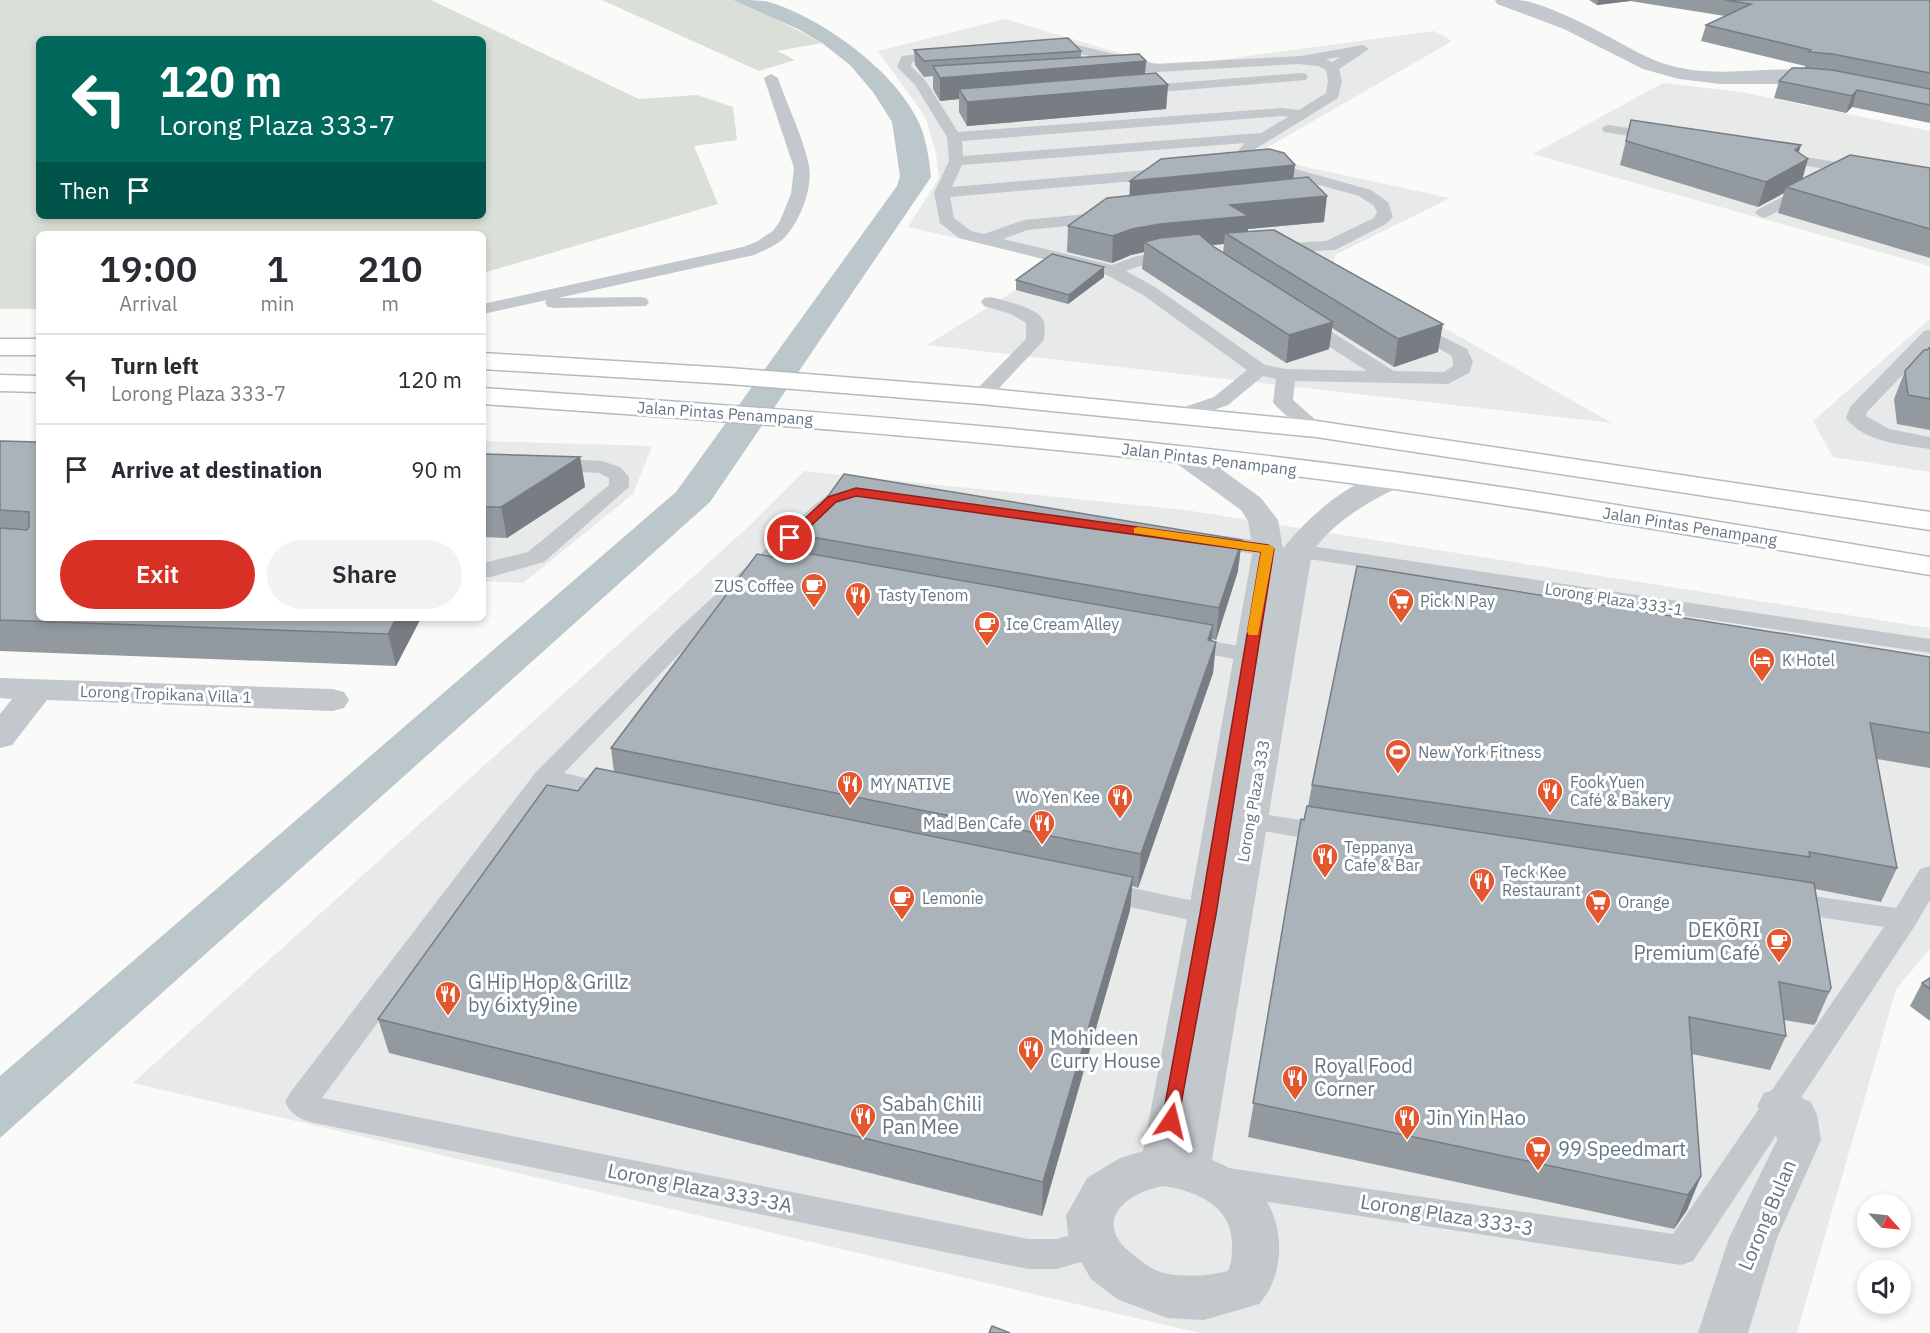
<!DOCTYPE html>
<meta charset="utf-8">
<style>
body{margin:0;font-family:"IBM Plex Sans",sans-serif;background:#f2f2f3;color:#2b2b33;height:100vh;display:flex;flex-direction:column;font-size:22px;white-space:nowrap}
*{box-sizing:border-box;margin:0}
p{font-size:20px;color:#7c7c81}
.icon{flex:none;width:33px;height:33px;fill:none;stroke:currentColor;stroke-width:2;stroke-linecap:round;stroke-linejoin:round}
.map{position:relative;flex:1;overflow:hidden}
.sheet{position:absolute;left:36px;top:231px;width:450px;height:390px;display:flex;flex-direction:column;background:#fff;border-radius:9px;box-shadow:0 3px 9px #0003}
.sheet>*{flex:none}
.guide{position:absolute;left:36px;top:36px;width:450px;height:183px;border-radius:9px;box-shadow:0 3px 9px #0003;background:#00695c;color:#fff;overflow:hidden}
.needle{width:39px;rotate:117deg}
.fabs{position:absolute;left:1857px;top:1194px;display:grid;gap:12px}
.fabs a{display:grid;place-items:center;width:54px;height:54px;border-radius:50%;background:#fff;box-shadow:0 3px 9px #0003;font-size:30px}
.pin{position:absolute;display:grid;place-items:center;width:51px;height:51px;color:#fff;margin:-26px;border:3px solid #fff;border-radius:50%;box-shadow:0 2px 6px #0007}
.me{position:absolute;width:66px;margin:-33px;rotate:10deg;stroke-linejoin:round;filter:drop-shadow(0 0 4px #0008)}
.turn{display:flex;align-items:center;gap:21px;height:126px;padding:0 24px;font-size:27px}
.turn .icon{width:78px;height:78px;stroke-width:2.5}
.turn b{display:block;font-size:42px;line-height:51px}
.then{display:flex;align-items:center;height:57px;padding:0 24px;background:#0003;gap:12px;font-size:22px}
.eta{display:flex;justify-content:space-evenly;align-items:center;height:102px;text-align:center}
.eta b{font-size:36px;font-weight:600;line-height:42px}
.button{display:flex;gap:12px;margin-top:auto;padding:12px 24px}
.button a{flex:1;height:69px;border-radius:36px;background:#d93025;color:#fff;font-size:24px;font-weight:600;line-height:69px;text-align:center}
.button a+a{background:#f2f2f3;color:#2b2b33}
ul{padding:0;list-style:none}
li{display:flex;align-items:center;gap:18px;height:90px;padding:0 24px;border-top:2px solid #e1e1e2}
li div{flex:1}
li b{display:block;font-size:22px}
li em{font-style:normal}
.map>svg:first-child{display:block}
.built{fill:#e8e9e9}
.green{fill:#dadfd7;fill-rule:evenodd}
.water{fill:#bbc7cb}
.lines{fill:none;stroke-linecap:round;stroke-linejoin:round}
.primary-casing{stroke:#b5babe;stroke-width:3}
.lane{fill:#c3c8cc;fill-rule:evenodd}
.street{fill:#c3c8cc;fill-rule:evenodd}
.primary{fill:#fff;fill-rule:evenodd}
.wall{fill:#929a9f;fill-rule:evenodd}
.shaded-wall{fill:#777d82}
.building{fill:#aab3b9;stroke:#777d82;stroke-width:1.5}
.route{fill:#d93025;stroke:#8d1f18;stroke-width:1.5}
.slow{fill:#f59e0b}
.labels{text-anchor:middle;stroke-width:6;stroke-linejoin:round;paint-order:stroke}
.street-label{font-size:16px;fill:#657683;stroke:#fff}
.poi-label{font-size:16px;fill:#657683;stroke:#fff;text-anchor:start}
.near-poi-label{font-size:20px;fill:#657683;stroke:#fff;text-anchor:start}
.near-street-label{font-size:20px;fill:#657683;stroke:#fff}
</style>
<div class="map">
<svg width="1930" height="1333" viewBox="0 0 1930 1333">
<rect width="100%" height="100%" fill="#fafaf8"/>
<g class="built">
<path d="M1005,19L1150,62L1174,66L1434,31L1452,41L1256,154L1259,157L1450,198L1335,255L1333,265L1612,423L927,345L1061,262L908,227L939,178L936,153L926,118L878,51Z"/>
<path d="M1663,83L1741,92L1930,131V266L1533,154Z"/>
<path d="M1930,319V472L1833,457L1813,421Z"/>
<path d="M483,441L652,446L633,494L523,583L483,581Z"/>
<path d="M804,471L1185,510L1930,628V949L1896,989L1797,1333H1200L133,1083L748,527Z"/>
</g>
<g class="green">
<path d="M0,0H431L639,99L697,95L733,107L737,140L694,146L718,204L483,273V234H39V309H0ZM39,39H483V216H39Z"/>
<path d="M602,0H733L764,13L822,43L777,51L795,60L759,71Z"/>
</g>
<path class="water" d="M733,0C743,0 755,0 765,1C818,15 893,69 917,119C926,136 929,158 931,177L710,502L0,1138V1076L676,492L897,186L900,176L892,122L873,92L850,65L822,43L798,29Z"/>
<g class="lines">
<g class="primary-casing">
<g id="primary">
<rect x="0" y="339" width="39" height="16"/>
<path d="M483,353L729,368L981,388L1316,421L1930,512V530L1316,437L981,404L729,384L483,369Z"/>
<path d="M0,375L39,376V392L0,391Z"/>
<path d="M483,388C787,409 1092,431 1395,472C1574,496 1752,528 1930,557V575C1752,546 1574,514 1395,489C1093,448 787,425 483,404Z"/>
</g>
</g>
<g class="lane">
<path d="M1046,41L1073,44L1155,64L1301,56L1363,45L1369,49L1339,69L1342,81L1338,98L1252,151L1250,154L1257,162L1254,165H1244L1235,154L1245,143L962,165L952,187L1169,168L1177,173L1169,178L950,197L954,218L971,231L984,234L1024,220L1108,212L1114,214L1116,217L1108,222L1027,230L1003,239L1112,265L1137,256L1176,251L1182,252L1184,256L1182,260L1140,266L1126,271L1155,287L1265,365L1286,369L1367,371L1299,327L1296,323L1299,319H1311L1394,371L1444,372L1453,366L1452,356L1406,330L1403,326L1406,322L1412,321L1467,349L1473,362L1469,373L1448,384L1295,381L1293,400L1326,429L1323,433C1305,438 1289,417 1276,406L1273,402L1276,379L1263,376L1228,405L1187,419H1173L1170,415L1173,411L1214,397L1247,370L1143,295L1107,275L959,238L940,223L934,193L949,161L947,137L915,85L897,67L902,56L951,50L953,53L951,56L912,62L911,66L925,80L958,132L1282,108L1299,110L1326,93L1328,81L1326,70L1318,66L1298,64L1139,73L1134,72V67L1073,52L1041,48L1040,45L1041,42ZM1341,57L1332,62L1326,59ZM1282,116L1288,117L1261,133L963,156L962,141Z"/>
<path d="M1301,73L1306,74L1308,77L1306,80L1136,94L1129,90L1136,86Z"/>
<path d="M771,74L778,78C787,105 804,139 809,166C813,188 800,220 786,236C778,245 765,250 754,255L558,298L640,297L646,298L649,302L646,306L554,308L548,307L545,303L547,300L483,314V304L743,247L756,242L773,231L780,221L791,194L794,168L764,78Z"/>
<path d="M1609,125L1660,133L1667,137L1660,141L1604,132L1602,129L1604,126Z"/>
<path d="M1775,152L1861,166L1869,171L1861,176L1770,159L1768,156Z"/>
<path d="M1263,160L1371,190L1388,202L1393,217L1386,224L1335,250L1268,253L1266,249L1274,244L1326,241L1374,218L1377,212L1374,206L1359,196L1258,168L1255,165Z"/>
<path d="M1809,183L1814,185L1817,188L1814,191L1769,216L1763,218L1755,213L1757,210Z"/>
<path d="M990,297C1002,300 1038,308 1043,320C1046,325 1044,334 1044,340L988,400H974L971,396L974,392L1026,339V323L1011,314L984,306L981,302L984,298Z"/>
<path d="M1930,330V346L1867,412L1866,416L1889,429L1930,437V449C1903,445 1863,442 1846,418L1850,407L1924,331Z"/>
<path d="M483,455L602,461L620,467L629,477V487L544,562L491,577H483V563L528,552L609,485V478L599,473L483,467Z"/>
<path d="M837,491L844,493L847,497L827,514L694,639L564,773L624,787L628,793L624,799L615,802L551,788L322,1098L1028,1239H1057L1089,1230L1101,1234L1106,1245L1101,1256L1057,1269H1028L310,1122C298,1118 291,1114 285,1102L290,1093L536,772L678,629L813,506L830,493Z"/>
<path d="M1210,534L1268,542L1276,544L1279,549L1276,554L1268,556L1202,546L1199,541L1202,536Z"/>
<path d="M1297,544L1930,639V653L1289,556L1286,551L1289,546Z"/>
<path d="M1184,636L1250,648L1258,650L1262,655L1258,660L1250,662L1176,648L1172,643L1176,638Z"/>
<path d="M1249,812L1333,825L1343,827L1346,834L1343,841L1333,843L1240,827L1236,821L1240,815Z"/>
<path d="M1930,866V900L1914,927L1693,1261L1681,1265L1222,1195L1210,1191L1205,1181L1210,1171L1222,1167L1673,1234L1884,927L1785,912L1775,909L1771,902L1775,895L1785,892L1896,908L1920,869Z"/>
<path d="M1099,881L1208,904L1218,907L1222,914L1218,921L1208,924L1089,898L1085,891L1089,884Z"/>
</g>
<g class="street">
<path d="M1495,0C1502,0 1510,0 1518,0C1542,2 1589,26 1611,38C1628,47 1646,58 1665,64C1721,82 1780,61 1834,74L1836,78L1834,82L1827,84H1721L1679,79L1643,69L1564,29L1497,4Z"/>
<path d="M1186,449L1196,451L1261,498L1278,520L1283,549C1303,521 1364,465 1401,474L1405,480L1401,486C1366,503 1336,520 1312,552L1212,1160C1228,1167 1243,1174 1255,1186C1285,1216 1288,1272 1259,1304L1204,1320L1167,1318L1117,1299L1091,1279L1069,1241L1066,1216L1087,1178L1120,1158L1143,1151L1188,914L1253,549L1248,521L1241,510L1176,463L1172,457L1176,451ZM1163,1186C1196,1191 1231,1205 1232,1243C1232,1253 1232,1262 1228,1271C1208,1276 1189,1277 1168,1274C1156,1272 1146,1265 1136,1257C1091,1225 1121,1194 1163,1186Z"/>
<path d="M0,678L332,689L344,692L349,700L344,708L332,711L47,700L12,745L0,748V714L12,699L0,698Z"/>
<path d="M1779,1088L1811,1102L1817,1115L1821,1140L1777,1238L1748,1333H1698L1729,1238L1777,1140L1774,1125L1764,1119L1757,1106L1764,1093Z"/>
</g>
<use href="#primary" class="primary"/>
</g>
<g class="wall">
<path d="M1589,0H1930V123L1852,107L1846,113L1774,98L1779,81L1805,68V66L1701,41L1706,25L1725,16L1630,1L1597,5Z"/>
<path d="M914,50L1081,51V57L1146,61L1145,74L1168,85L1166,109L967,126L959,112V99L940,101L933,89V76L924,77L915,65Z"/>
<path d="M1631,120L1801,145L1798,153L1802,179L1930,168V258L1778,213L1784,193L1758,207L1620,165Z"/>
<path d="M1294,178L1324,222L1248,229L1247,231L1438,352L1394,367L1332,328L1329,349L1286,363L1142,269L1144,252L1131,255L1112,263L1067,252L1068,226L1130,196V181ZM1224,244L1223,253L1211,245Z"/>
<path d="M1104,277L1068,304L1016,290V280Z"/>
<path d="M1930,347V430L1897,424L1894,399L1905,371Z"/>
<path d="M0,441L39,442V618H421L396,666L0,651Z"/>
<path d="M483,454L580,457L585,487L507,538L483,537Z"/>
<path d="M800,535L1238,571L1216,640L1212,639V641L1216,642L1213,673L1138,888L1132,886L1130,910L1042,1216L389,1053L378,1019L578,791L614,772L611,748L783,559L801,552Z"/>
<path d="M1930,657V768L1877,759L1897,868L1881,902L1815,889L1831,988L1814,1025L1784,1020L1786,1036L1770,1070L1692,1054L1701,1176L1687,1210L1674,1229L1248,1137L1301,819L1304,820L1308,806L1312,785Z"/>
<path d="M1930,978V1021L1910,1006L1922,983Z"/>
</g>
<g class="shaded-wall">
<path d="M1598,0H1631L1630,1L1597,5Z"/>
<path d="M1146,61L1144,84L959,89V99L940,101V78Z"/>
<path d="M1168,85L1166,109L967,126V102Z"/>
<path d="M1857,90L1852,107L1846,113L1852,96Z"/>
<path d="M1801,145L1794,167L1808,159L1801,184L1786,187L1784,193L1758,207L1766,182Z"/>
<path d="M1295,165L1292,189L1129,207L1130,181Z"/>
<path d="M1327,196L1324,222L1248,229L1246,242L1225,233L1224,244L1156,250L1144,242V252L1131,255L1112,263L1113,236L1132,229L1230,205Z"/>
<path d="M1104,267V277L1068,304L1069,295Z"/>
<path d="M1333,322L1329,349L1286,363L1289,335Z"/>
<path d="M1443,324L1438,352L1394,367L1398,339Z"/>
<path d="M580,457L585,487L507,538L501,507Z"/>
<path d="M1242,540L1238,571L1216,640L1219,608Z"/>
<path d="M396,618H421L396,666L388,634Z"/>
<path d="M1213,625L1210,657L1208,640Z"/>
<path d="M1216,642L1213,673L1138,888L1141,854Z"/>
<path d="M1133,877L1130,910L1042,1216L1043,1182Z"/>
<path d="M1831,988L1816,1022L1814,1025L1829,992Z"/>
<path d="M1701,1176L1687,1210L1674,1229L1688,1195Z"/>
</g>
<g class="building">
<path d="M1725,0H1930V73L1832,54L1809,52L1811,50L1706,25L1751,4Z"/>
<path d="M1068,38L1081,51L924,61L914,50Z"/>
<path d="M1139,54L1146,61L940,78L933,66Z"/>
<path d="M1792,68H1808L1832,70L1930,89V105L1857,90L1852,96L1779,81Z"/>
<path d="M1156,73L1168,85L967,102L959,89Z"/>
<path d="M1631,120L1801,145L1795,150L1808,159L1766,182L1626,141Z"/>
<path d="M1269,149L1284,153L1295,165L1130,181L1161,159Z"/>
<path d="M1850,155L1930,168V229L1786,187Z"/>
<path d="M1308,177L1327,196L1230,205L1249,216L1160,224L1132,229L1113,236L1068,226L1107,198Z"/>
<path d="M1274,230L1443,324L1398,339L1225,233Z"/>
<path d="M1199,234L1214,247L1333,322L1289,335L1144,242L1160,238Z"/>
<path d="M1052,254L1104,267L1069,295L1016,280Z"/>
<path d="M1930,347V399L1908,395L1905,371L1924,350H1927Z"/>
<path d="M0,441L39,442V618H396L388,634L0,620V528L27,530L29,527V512L0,510Z"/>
<path d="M483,454L580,457L501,507H483Z"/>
<path d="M844,474L1242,540L1219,608L800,535Z"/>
<path d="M789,550L1213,625L1208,640L1216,642L1141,854L611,748L757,554L783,559Z"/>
<path d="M1357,566L1930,657V733L1870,723L1897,868L1809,852L1810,857L1312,785Z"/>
<path d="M596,768L1133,877L1043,1182L378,1019L547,785L578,791Z"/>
<path d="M1307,806L1814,883L1831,988L1829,992L1779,982L1786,1036L1689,1017L1701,1176L1688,1195L1253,1103L1301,819L1304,820Z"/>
<path d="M1930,978V989L1922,983Z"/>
<path d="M992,1326L1010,1333H989Z"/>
</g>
<path class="route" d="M856,488L1268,545L1274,549L1216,914L1177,1126L1171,1128L1164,1126L1162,1121L1200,914L1261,552L856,496L836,502L795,541H786L784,538L786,536L828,497Z"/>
<path class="slow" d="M1138,527L1273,546L1274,549L1258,635H1249L1247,632L1261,552L1134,533V528Z"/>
<defs>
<g id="cafe-pin" transform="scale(1.35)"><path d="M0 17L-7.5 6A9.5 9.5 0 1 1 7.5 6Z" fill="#e4572e" stroke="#fff"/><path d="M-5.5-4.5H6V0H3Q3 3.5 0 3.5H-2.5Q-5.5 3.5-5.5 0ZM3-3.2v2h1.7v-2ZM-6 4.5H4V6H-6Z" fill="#fff"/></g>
<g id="restaurant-pin" transform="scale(1.35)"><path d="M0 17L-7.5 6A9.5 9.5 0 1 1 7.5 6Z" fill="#e4572e" stroke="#fff"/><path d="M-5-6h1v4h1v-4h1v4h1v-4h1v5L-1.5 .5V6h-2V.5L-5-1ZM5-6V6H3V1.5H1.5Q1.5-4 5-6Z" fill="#fff"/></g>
<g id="supermarket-pin" transform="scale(1.35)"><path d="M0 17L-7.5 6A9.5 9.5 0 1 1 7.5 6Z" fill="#e4572e" stroke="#fff"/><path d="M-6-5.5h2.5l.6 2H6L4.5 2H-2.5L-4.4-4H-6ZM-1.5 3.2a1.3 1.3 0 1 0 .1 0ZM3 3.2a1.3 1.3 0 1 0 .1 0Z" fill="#fff"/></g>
<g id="hotel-pin" transform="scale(1.35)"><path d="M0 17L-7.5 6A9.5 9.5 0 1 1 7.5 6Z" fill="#e4572e" stroke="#fff"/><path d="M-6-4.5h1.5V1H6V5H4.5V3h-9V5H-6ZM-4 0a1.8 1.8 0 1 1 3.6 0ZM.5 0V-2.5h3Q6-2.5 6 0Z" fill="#fff"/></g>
<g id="stadium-pin" transform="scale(1.35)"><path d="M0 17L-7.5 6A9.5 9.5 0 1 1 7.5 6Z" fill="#e4572e" stroke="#fff"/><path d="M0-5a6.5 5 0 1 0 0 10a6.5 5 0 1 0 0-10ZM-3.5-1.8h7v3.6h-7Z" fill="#fff"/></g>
</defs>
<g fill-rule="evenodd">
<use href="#cafe-pin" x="814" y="586"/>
<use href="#restaurant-pin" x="858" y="595"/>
<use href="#supermarket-pin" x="1401" y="601"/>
<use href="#cafe-pin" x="987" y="624"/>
<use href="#hotel-pin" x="1762" y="660"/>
<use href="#stadium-pin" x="1398" y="752"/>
<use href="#restaurant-pin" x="850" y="784"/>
<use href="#restaurant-pin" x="1550" y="791"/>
<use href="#restaurant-pin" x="1120" y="797"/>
<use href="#restaurant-pin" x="1042" y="823"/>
<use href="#restaurant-pin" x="1325" y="856"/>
<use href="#restaurant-pin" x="1482" y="881"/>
<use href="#cafe-pin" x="902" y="898"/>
<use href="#supermarket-pin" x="1598" y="902"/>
<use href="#cafe-pin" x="1779" y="941"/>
<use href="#restaurant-pin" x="448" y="994"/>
<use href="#restaurant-pin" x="1031" y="1049"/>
<use href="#restaurant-pin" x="1295" y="1078"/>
<use href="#restaurant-pin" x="863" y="1116"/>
<use href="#restaurant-pin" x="1407" y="1118"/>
<use href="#supermarket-pin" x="1538" y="1149"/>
</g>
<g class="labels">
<g class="street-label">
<text transform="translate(725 413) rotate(4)" y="6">Jalan Pintas Penampang</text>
<text transform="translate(1209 459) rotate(7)" y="6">Jalan Pintas Penampang</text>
<text transform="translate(1690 526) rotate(9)" y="6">Jalan Pintas Penampang</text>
<text transform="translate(1614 599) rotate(9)" y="6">Lorong Plaza 333-1</text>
<text transform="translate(166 694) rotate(2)" y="6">Lorong Tropikana Villa 1</text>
<text transform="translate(1253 801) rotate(-80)" y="6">Lorong Plaza 333</text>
</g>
<g class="poi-label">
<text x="794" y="592" text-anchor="end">ZUS Coffee</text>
<text x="878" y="601">Tasty Tenom</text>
<text x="1420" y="607">Pick N Pay</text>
<text x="1006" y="630">Ice Cream Alley</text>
<text x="1782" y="666">K Hotel</text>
<text x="1418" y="758">New York Fitness</text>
<text x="1570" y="788">Fook Yuen<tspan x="1570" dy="18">Café &amp; Bakery</tspan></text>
<text x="870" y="790">MY NATIVE</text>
<text x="1100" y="803" text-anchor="end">Wo Yen Kee</text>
<text x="1022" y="829" text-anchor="end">Mad Ben Cafe</text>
<text x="1344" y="853">Teppanya<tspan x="1344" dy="18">Cafe &amp; Bar</tspan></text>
<text x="1502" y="878">Teck Kee<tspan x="1502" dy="18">Restaurant</tspan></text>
<text x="922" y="904">Lemonie</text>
<text x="1618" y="908">Orange</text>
</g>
<g class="near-poi-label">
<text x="1760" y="937" text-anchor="end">DEKÕRI<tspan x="1760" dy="23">Premium Café</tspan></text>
<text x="468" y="989">G Hip Hop &amp; Grillz<tspan x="468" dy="23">by 6ixty9ine</tspan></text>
<text x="1050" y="1045">Mohideen<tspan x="1050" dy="23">Curry House</tspan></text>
<text x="1314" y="1073">Royal Food<tspan x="1314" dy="23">Corner</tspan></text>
<text x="882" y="1111">Sabah Chili<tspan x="882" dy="23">Pan Mee</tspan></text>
<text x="1426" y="1125">Jin Yin Hao</text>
<text x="1558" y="1156">99 Speedmart</text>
</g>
<g class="near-street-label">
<text transform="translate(700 1188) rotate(11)" y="7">Lorong Plaza 333-3A</text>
<text transform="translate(1447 1215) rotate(9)" y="7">Lorong Plaza 333-3</text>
<text transform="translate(1767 1215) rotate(-67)" y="7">Lorong Bulan</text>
</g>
</g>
</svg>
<div class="fabs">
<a><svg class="needle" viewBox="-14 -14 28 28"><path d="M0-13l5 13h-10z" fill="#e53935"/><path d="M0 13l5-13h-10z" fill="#7c7c81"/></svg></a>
<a><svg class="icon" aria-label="sound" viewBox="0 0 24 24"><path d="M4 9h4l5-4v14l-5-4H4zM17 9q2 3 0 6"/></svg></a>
</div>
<div class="pin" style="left:790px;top:538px;background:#d93025"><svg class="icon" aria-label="arrive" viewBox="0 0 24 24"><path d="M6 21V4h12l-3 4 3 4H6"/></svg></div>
<svg class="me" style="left:1171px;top:1121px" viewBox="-20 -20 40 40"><path d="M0-17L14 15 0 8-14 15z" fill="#d93025" stroke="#fff" stroke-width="4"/></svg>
<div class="guide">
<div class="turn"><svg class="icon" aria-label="left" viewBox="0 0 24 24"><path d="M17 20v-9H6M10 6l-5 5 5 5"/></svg><div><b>120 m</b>Lorong Plaza 333-7</div></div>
<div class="then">Then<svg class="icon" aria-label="arrive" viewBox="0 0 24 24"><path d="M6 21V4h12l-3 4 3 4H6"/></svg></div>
</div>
<section class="sheet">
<div class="eta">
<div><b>19:00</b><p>Arrival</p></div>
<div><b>1</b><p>min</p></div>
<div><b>210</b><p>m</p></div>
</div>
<ul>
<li><svg class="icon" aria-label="left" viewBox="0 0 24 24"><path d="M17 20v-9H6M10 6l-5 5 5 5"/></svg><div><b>Turn left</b><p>Lorong Plaza 333-7</p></div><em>120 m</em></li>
<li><svg class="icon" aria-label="arrive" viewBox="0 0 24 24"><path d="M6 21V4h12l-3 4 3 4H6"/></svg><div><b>Arrive at destination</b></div><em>90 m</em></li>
</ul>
<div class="button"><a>Exit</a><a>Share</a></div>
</section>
</div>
